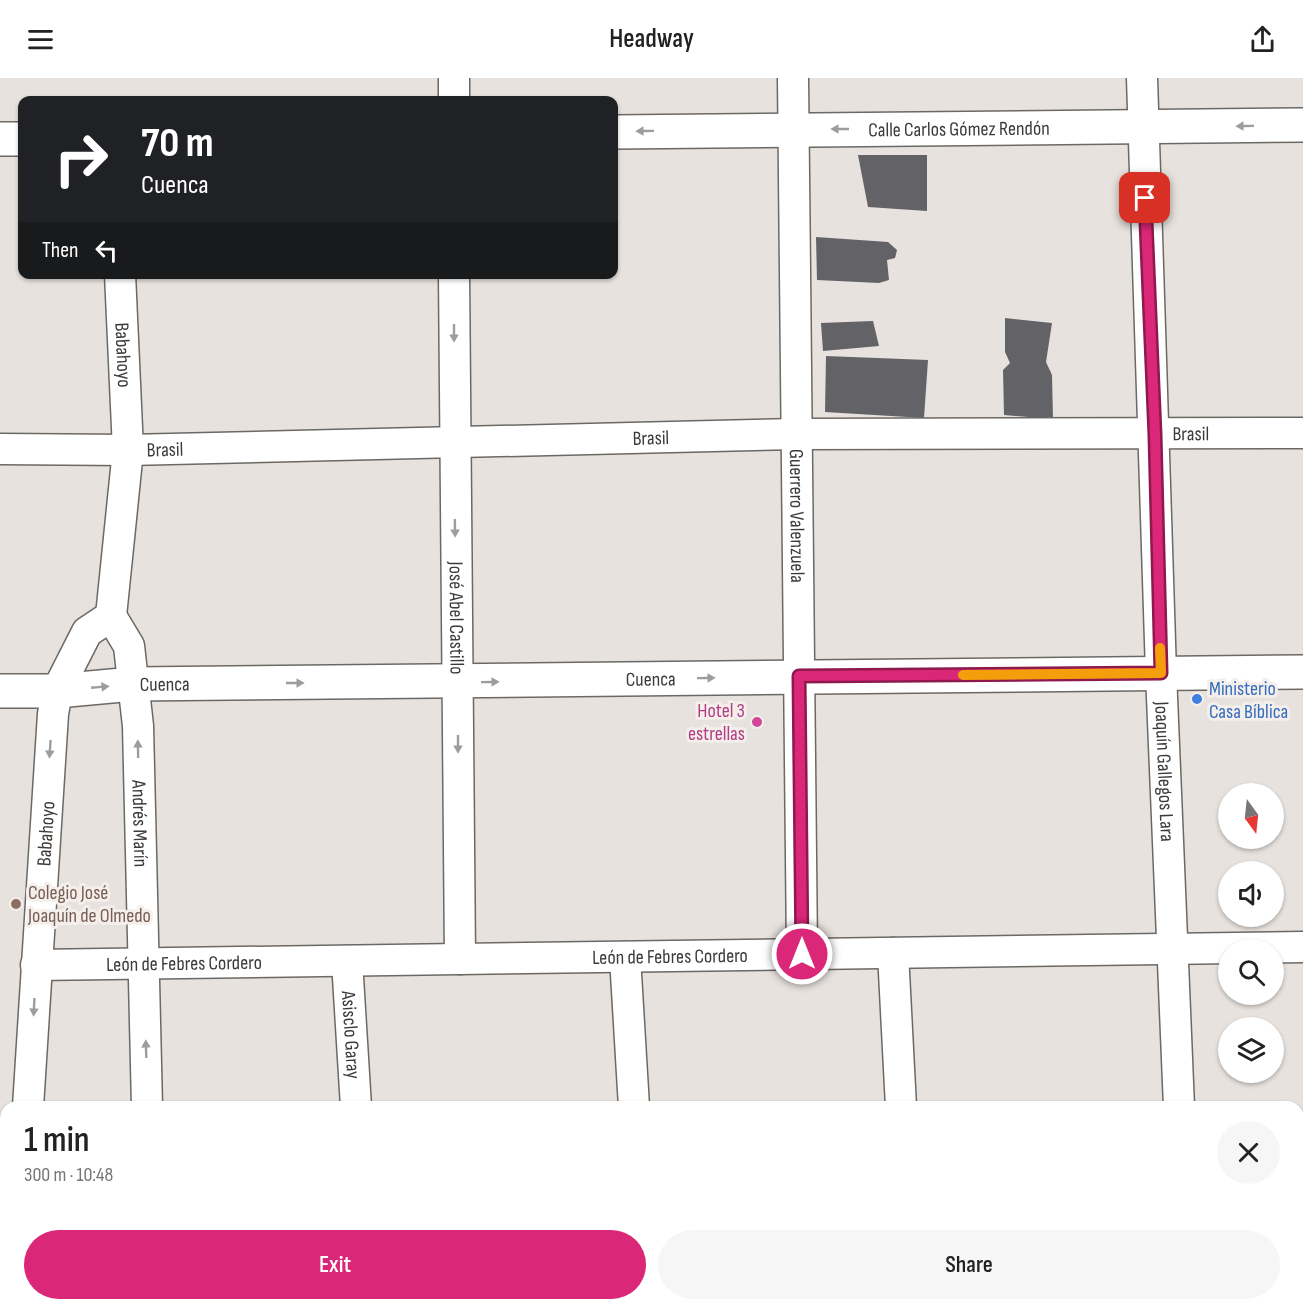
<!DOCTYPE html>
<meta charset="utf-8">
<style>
body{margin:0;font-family:"Sofia Sans Condensed",sans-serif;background:#f6f6f6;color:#222;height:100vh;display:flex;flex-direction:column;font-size:22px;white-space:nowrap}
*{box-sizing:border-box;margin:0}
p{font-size:20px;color:#767676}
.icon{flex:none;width:33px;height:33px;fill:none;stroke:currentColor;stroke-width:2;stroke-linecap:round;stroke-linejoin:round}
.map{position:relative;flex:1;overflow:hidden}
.details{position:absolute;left:0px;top:1023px;width:1304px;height:210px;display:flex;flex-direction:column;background:#fff;border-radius:18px 18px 0 0;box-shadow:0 2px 4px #0004}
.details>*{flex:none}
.banner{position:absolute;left:18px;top:18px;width:600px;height:183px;border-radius:12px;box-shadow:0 2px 4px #0004;background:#202124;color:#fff;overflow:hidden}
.needle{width:39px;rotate:165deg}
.tools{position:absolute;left:1218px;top:705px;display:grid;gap:12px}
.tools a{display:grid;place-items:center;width:66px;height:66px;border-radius:50%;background:#fff;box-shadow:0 2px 4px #0004;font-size:30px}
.pin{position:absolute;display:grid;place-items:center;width:51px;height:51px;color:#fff;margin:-26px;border-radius:12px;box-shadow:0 3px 9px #0006}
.me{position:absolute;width:66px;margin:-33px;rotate:0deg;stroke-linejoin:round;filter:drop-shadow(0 0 4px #0008)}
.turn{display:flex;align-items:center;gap:21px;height:126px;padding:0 24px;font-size:27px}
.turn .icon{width:78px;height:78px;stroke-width:2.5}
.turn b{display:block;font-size:42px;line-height:51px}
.then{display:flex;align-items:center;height:57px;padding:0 24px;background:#0003;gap:12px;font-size:22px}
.round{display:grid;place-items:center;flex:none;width:63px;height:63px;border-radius:32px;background:#f6f6f6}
.summary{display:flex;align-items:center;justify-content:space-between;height:102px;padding:0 24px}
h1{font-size:36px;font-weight:600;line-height:45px}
.cta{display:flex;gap:12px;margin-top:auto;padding:12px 24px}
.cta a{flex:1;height:69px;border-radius:36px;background:#db2777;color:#fff;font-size:24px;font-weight:600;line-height:69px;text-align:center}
.cta a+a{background:#f6f6f6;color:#222}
header{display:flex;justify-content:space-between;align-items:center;height:78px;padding:0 24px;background:#fff;font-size:27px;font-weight:600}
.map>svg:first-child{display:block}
.building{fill:#636267}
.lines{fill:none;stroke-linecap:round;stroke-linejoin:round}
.street-casing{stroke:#6c6864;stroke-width:33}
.secondary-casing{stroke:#6c6864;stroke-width:36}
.street{stroke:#fff;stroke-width:30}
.secondary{stroke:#fff;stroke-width:33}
.oneway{fill:#9e9d9c}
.route-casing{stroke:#8e194d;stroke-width:15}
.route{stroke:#db2777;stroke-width:10}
.slow{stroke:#f59e0b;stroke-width:10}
.shop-dot{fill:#3f7fe0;stroke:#f4efeb;stroke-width:2}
.hotel-dot{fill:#d1479c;stroke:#f4efeb;stroke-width:2}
.education-dot{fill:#8d6e63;stroke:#f4efeb;stroke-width:2}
.labels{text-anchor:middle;stroke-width:6;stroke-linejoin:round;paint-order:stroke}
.street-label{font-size:20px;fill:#3d3b39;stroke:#f4efeb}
.shop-label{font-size:20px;fill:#366cbe;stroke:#f4efeb;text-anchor:start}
.hotel-label{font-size:20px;fill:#b23c85;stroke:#f4efeb;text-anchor:end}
.education-label{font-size:20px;fill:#785e54;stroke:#f4efeb;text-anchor:start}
</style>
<header><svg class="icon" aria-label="menu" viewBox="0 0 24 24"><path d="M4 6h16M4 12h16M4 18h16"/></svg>Headway<svg class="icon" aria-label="share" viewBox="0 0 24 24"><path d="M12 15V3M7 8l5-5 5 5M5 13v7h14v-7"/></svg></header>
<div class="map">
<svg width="1303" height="1233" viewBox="0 0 1303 1233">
<rect width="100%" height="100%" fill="#e7e2de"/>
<g class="building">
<path d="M858,77H927V133L868,129Z"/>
<path d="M816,159L888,164L897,172L895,180L887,182L889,202L879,205L817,202Z"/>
<path d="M1005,240L1052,245L1046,284L1052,297L1053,341L1004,337L1003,292L1010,285L1005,274Z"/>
<path d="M873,243L879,268L823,273L821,245Z"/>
<path d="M826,278L928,282L924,340L825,334Z"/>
</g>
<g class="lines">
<g class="street-casing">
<g id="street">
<path d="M454,0V22"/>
<path id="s1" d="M793,0L802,876"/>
<path id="s2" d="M1142,0L1161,595L1179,1029"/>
<path id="s3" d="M120,196L128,372L111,538L129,568L138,648L147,1029"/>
<path id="s4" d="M454,196L460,881"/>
<path id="s5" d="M0,371L128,372L796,356L1303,355"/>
<path d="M893,875L901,1029"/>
<path d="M625,879L634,1029"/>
<path id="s6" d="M347,883L356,1029"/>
<path id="s7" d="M36,887L1303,869"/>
<path id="s8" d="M28,1029L53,636L57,613L87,554L111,538"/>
<path d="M0,1170L6,1171"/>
<path d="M1298,1177H1303"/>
<path d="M153,1227V1233"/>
<path d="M367,1227L368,1233"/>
<path d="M646,1227V1233"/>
<path d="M912,1227V1233"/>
<path d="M1189,1227V1233"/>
<path d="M16,1233V1227"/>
</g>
</g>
<g class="secondary-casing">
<g id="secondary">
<path id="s9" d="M614,54L1303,47"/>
<path d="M0,61H22"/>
<path id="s10" d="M0,613H57L133,606L1303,594"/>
</g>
</g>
<use href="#street" class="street"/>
<use href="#secondary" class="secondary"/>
</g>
<defs><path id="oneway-solid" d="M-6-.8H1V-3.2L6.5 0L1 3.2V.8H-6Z" transform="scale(1.5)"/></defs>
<g class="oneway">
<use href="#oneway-solid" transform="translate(1245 48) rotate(179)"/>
<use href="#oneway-solid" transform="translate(840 51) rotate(180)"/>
<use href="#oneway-solid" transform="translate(645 53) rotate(179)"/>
<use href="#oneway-solid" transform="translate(454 255) rotate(90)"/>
<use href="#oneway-solid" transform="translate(455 450) rotate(89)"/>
<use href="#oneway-solid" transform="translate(706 600) rotate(-1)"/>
<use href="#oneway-solid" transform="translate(490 604) rotate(-1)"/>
<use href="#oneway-solid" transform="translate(295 605)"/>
<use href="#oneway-solid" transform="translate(100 609) rotate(-5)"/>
<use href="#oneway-solid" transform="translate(458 666) rotate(90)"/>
<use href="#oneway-solid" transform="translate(50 671) rotate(94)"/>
<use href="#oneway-solid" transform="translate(138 671) rotate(-91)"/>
<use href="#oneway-solid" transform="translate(34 929) rotate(93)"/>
<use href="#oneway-solid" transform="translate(146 971) rotate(-92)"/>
</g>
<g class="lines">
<g class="route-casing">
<path id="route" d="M802,876L799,598L1161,595L1155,357L1145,120"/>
</g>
<use href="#route" class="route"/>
<path class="slow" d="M963,597L1161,595L1160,570"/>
</g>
<circle class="shop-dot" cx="1197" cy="621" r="6"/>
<circle class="hotel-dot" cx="757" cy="644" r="6"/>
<circle class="education-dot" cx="16" cy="826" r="6"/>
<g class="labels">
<g class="street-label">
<text dy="7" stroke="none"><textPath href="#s9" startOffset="345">Calle Carlos Gómez Rendón</textPath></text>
<text dy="7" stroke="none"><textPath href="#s3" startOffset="81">Babahoyo</textPath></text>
<text dy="7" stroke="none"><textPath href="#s5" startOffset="1191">Brasil</textPath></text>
<text dy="7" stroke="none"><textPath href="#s5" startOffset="651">Brasil</textPath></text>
<text dy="7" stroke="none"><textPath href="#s5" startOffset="165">Brasil</textPath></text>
<text dy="7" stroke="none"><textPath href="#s1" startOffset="438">Guerrero Valenzuela</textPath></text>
<text dy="7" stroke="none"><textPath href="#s4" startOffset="344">José Abel Castillo</textPath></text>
<text dy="7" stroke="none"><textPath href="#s10" startOffset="651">Cuenca</textPath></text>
<text dy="7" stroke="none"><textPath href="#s10" startOffset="165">Cuenca</textPath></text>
<text dy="7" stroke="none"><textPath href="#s2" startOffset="694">Joaquín Gallegos Lara</textPath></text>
<text dy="7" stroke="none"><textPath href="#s3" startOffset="556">Andrés Marín</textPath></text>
<text dy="7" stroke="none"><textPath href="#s8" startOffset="274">Babahoyo</textPath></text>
<text dy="7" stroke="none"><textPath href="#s7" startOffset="634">León de Febres Cordero</textPath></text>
<text dy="7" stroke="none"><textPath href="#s7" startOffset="148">León de Febres Cordero</textPath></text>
<text dy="7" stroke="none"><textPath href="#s6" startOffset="74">Asisclo Garay</textPath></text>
</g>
<g class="shop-label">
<text x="1209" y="617">Ministerio<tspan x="1209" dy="23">Casa Bíblica</tspan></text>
</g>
<g class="hotel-label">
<text x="745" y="639">Hotel 3<tspan x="745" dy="23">estrellas</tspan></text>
</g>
<g class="education-label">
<text x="28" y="821">Colegio José<tspan x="28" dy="23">Joaquín de Olmedo</tspan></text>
</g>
</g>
</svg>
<div class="tools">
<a><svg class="needle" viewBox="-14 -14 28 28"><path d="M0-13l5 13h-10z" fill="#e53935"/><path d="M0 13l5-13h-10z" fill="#767676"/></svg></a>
<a><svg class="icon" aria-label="sound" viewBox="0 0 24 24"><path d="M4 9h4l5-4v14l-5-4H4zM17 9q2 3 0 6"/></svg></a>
<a><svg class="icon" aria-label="search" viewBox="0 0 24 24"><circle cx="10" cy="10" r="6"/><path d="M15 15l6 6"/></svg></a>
<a><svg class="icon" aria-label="layers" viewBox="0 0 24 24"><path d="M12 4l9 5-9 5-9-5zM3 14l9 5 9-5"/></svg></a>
</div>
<div class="pin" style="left:1145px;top:120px;background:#d93025"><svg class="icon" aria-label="arrive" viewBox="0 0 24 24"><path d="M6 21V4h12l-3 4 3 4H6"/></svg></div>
<svg class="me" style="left:802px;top:876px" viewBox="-20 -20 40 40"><circle r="17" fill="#db2777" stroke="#fff" stroke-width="3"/><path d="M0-11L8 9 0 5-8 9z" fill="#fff"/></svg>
<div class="banner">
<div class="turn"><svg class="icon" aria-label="right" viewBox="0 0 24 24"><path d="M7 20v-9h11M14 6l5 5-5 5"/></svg><div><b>70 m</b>Cuenca</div></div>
<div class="then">Then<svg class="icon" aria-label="left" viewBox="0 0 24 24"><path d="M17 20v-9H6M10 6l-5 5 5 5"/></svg></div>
</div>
<section class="details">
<div class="summary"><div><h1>1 min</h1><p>300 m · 10:48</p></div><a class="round"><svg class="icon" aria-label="close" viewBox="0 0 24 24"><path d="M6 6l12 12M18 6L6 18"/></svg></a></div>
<div class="cta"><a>Exit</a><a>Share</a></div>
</section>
</div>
